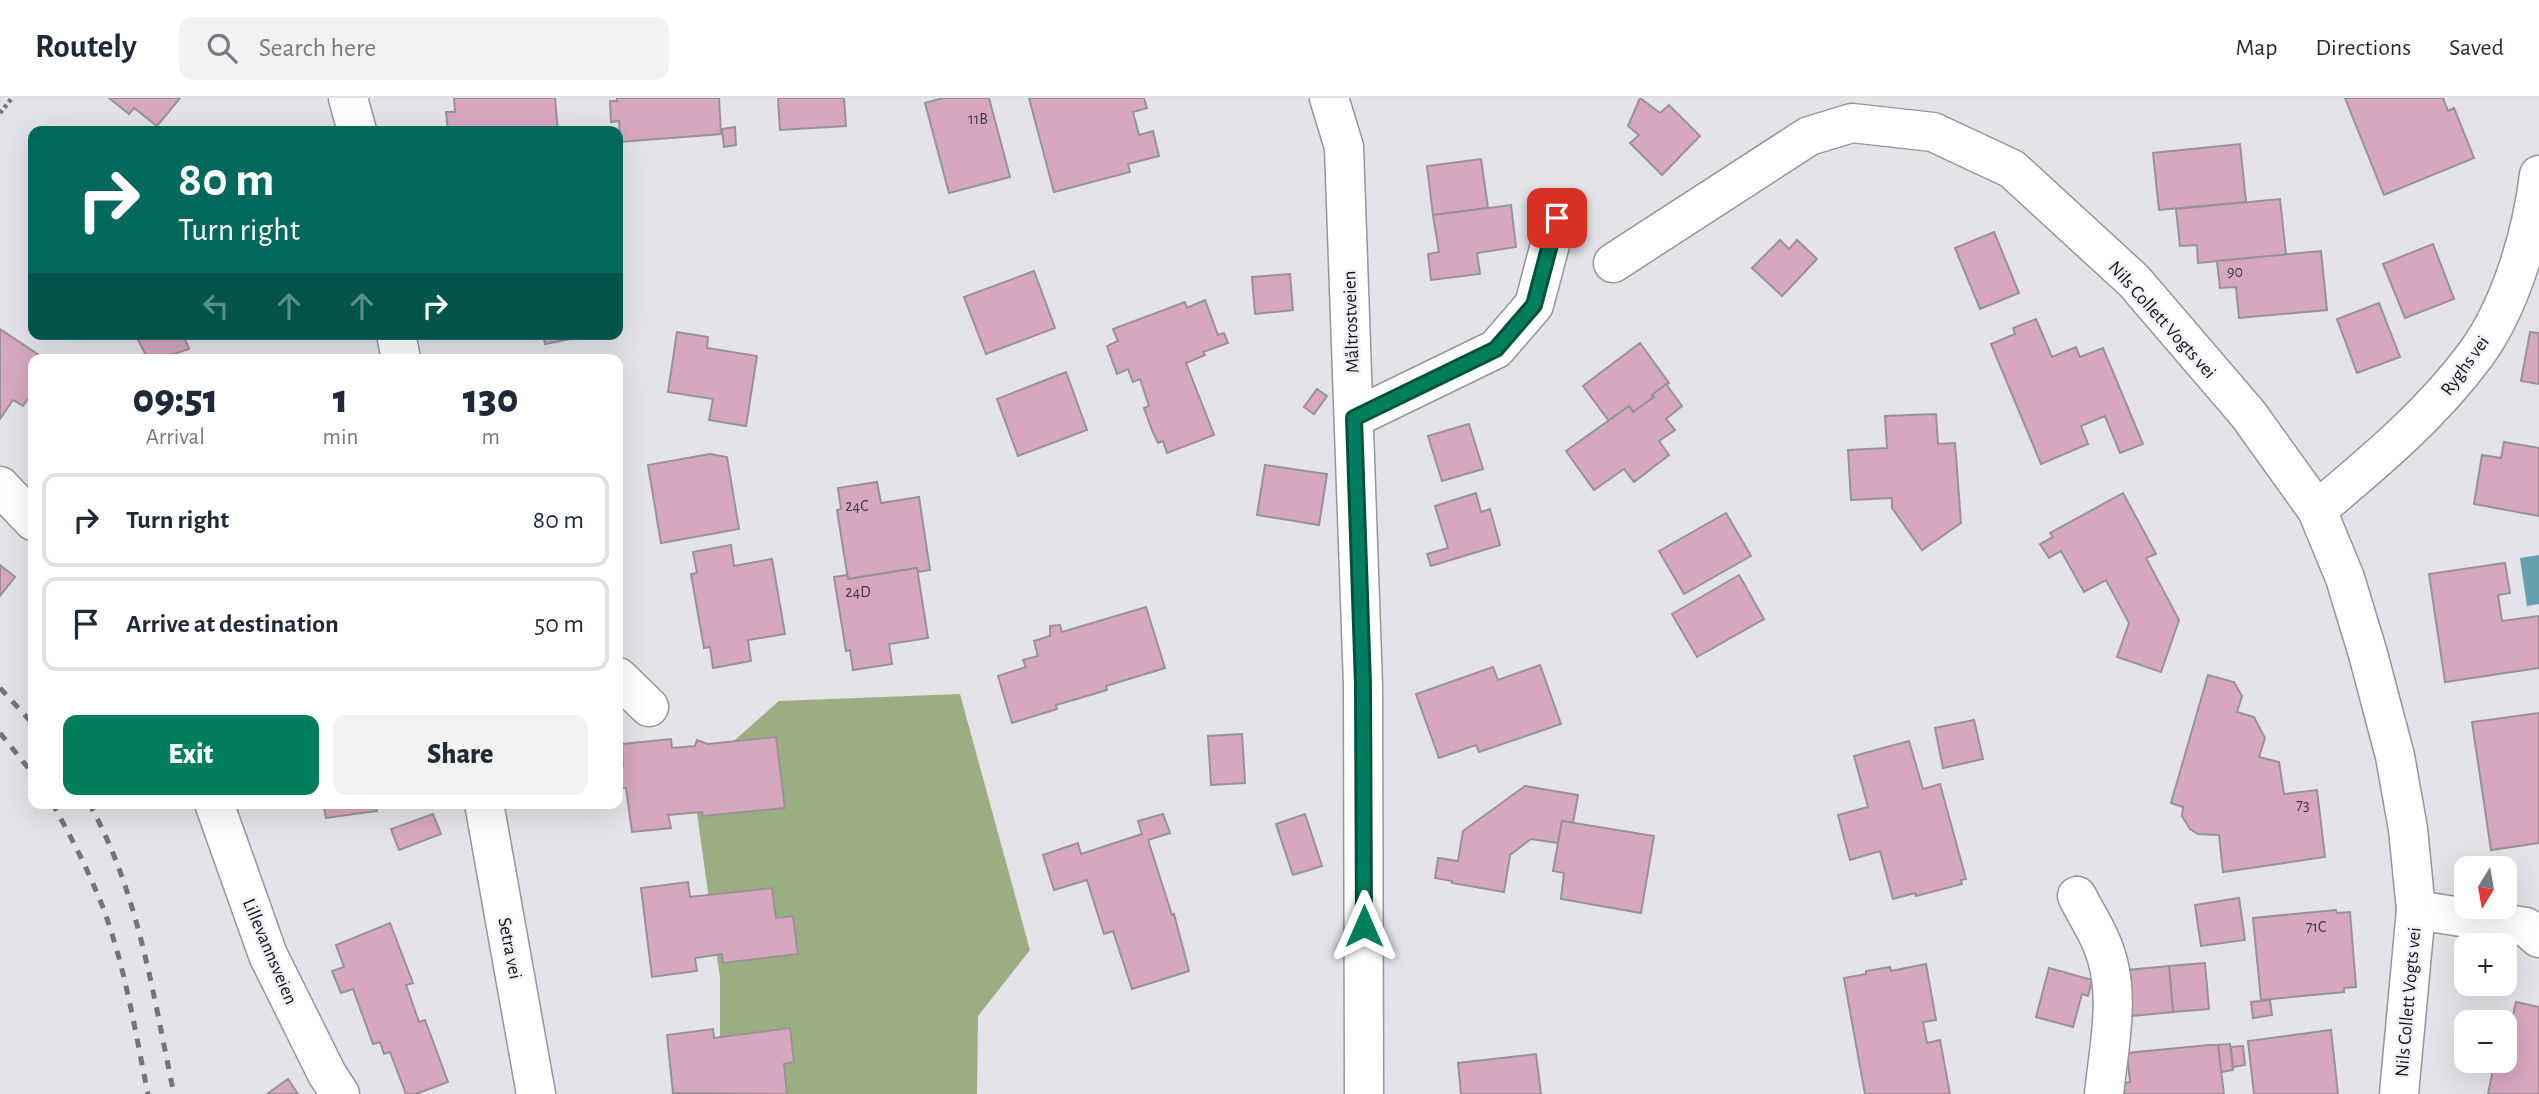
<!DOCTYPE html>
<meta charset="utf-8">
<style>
body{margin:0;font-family:"Alegreya Sans",sans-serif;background:#f2f2f3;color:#1f2937;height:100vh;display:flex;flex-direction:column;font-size:26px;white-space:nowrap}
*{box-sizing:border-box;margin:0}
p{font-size:23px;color:#747a83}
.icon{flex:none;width:38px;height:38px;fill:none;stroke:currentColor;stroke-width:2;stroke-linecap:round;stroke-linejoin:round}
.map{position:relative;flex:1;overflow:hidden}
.sheet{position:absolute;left:28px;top:256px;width:595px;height:455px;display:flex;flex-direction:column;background:#fff;border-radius:14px;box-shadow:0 7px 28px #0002}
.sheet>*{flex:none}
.top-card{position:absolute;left:28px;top:28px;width:595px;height:214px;border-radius:14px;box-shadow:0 7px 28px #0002;background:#00695c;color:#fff;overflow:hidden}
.needle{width:46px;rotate:191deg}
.fabs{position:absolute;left:2454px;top:758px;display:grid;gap:14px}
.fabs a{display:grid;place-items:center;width:63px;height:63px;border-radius:14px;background:#fff;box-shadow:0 7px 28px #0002;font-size:35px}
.pin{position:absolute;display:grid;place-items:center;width:60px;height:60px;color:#fff;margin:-30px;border-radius:14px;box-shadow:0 4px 10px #0006}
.me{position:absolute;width:77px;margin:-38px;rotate:0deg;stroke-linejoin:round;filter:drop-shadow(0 0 5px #0008)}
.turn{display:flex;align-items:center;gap:24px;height:147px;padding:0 35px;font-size:32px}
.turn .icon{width:91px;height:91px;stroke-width:2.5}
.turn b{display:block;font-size:49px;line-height:60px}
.lanes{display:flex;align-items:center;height:66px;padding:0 35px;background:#0003;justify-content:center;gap:35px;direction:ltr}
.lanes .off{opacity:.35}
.eta{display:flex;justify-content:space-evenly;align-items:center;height:119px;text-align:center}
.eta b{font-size:42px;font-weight:800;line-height:49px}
.cta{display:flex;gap:14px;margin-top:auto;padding:14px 35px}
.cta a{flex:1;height:80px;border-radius:14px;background:#007e5d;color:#fff;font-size:28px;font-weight:800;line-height:80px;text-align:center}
.cta a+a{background:#f2f2f3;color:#1f2937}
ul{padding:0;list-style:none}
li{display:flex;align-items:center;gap:21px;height:94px;margin:0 14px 10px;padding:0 21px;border:4px solid #e0e1e3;border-radius:14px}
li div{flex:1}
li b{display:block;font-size:26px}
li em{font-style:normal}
header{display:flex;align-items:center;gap:42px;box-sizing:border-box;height:98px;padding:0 35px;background:#fff;border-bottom:2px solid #e0e1e3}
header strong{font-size:33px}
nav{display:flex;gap:38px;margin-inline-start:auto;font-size:24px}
.search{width:490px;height:63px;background:#f2f2f3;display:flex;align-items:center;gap:18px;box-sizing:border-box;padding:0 24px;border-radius:14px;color:#747a83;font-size:26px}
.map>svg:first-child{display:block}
.forest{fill:#9bae81}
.water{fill:#65a0b0}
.building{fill:#d7a7c0;stroke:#989295;stroke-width:2}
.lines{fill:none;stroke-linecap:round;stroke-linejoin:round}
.minor-casing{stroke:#96959b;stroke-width:41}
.path{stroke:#737376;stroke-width:4.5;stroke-dasharray:3.5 3.5;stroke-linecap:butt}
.minor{stroke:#fff;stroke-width:38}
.rail{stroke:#747478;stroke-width:5;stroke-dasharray:9 9;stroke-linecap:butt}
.route-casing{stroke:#00523c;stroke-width:18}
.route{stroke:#007e5d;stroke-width:12}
.labels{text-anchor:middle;stroke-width:5;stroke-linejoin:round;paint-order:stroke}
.number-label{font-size:16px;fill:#443840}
.street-label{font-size:19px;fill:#131315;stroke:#f1f0f7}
</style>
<header>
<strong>Routely</strong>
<div class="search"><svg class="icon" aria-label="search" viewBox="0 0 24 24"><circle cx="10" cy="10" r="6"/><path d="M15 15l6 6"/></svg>Search here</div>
<nav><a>Map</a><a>Directions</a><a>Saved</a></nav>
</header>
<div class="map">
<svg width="2539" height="996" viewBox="0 0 2539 996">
<rect width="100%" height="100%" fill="#e3e3e9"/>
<path class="forest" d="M960,596L1030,852L978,918L977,996H720V880L692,680L779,603Z"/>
<path class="water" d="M2539,457V506L2527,508L2520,460Z"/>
<g class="building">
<path d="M109,0H180L157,28L134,10L129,16Z"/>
<path d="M454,0H555L558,33H448L446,14H455Z"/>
<path d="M617,0H719L721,36L620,44L619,23L611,24L610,3H617Z"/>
<path d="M778,0H844L846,28L780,32Z"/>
<path d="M943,0H989L1010,79L949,95L925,5Z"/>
<path d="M1029,0H1144L1147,10L1133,14L1139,37L1153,33L1159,58L1128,66L1130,74L1054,94Z"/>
<path d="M1640,0L1660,15L1669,7L1700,38L1662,77L1630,45L1639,37L1628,28Z"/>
<path d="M2345,0H2443L2448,13L2454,10L2474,60L2384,97Z"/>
<path d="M735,29L736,47L724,49L722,31Z"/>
<path d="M2240,46L2246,104L2159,112L2153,55Z"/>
<path d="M1481,61L1488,110L1433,117L1427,68Z"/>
<path d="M2280,101L2286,157L2198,165L2197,147L2180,148L2176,111Z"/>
<path d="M1511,107L1516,149L1477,155L1480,176L1431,182L1428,156L1439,154L1433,117Z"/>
<path d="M1994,134L2019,195L1980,211L1955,150Z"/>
<path d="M1780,142L1789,151L1797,142L1817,161L1782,198L1752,170Z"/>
<path d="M2433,146L2454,201L2405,220L2383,166Z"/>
<path d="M2321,153L2327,212L2239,220L2236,189L2220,190L2217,163Z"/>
<path d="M1034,173L1055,230L986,256L964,199Z"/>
<path d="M1290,176L1293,212L1255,216L1252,179Z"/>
<path d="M1205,202L1218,237L1224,235L1228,245L1203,254L1205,257L1186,265L1214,337L1167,355L1163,343L1158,345L1152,332L1144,310L1149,308L1140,281L1133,284L1128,271L1117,276L1107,248L1118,243L1113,231L1185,204L1187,210Z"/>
<path d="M2379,205L2400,259L2357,275L2337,221Z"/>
<path d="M2036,221L2052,259L2076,249L2080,259L2103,250L2143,346L2120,355L2105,318L2081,328L2088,346L2041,366L1991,246L2015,236L2013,230Z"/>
<path d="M0,231L45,261H33V293L23,308L13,302L0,321Z"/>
<path d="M677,234L708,239L707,250L757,258L746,328L709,322L713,301L668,294Z"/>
<path d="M2530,234L2539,235V286L2521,283Z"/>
<path d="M135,236H183L189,251L159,261H148Z"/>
<path d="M543,236H595L545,246Z"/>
<path d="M1640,245L1669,285L1652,297L1654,299L1633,314L1629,308L1609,323L1583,288Z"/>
<path d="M1066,274L1087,332L1018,358L997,301Z"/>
<path d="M1666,286L1682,308L1666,321L1675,332L1659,343L1669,357L1634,384L1624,371L1594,392L1566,353L1629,308L1633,314L1654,299L1652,297Z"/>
<path d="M1317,291L1327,298L1314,316L1304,309Z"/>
<path d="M1936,316L1938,346L1955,345L1961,425L1922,452L1892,410V400L1851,402L1848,352L1887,350L1885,318Z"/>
<path d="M1469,326L1483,371L1442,383L1428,338Z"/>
<path d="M2504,344L2539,350V418L2474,406L2482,357L2501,360Z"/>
<path d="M710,356L727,359L739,431L661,445L648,367Z"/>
<path d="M1265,367L1327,376L1319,427L1257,417Z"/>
<path d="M877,384L881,405L919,399L930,472L917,474V470L848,481L837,412L841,411L838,390Z"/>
<path d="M1476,395L1481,414L1490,411L1500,447L1431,468L1427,456L1448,450L1435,408Z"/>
<path d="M2123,395L2156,456L2146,460L2179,522L2161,574L2117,559L2129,525L2106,482L2084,494L2061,453L2049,460L2040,446L2053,439L2050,435Z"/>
<path d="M1726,415L1751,458L1684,496L1659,453Z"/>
<path d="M731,447L734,468L772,461L785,536L748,542L751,563L713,570L710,549L704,550L691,476L697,475L693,454Z"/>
<path d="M2505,465L2510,495L2498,497L2502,523L2539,518V570L2445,584L2429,476Z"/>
<path d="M0,467L15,479L0,498Z"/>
<path d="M917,470L928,540L889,546L892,566L853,572L850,552L846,553L834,479L847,477L848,481Z"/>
<path d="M1739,477L1764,521L1697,559L1672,516Z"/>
<path d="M1146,509L1165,570L1106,588L1107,592L1056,607L1057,611L1012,625L998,578L1026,569L1023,562L1038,558L1034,543L1050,538V528L1060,527L1062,534Z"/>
<path d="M1540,567L1561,626L1479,654L1476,647L1439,660L1416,596L1493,569L1498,582Z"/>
<path d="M2208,577L2234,584L2242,598L2237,614L2254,619L2265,640L2259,659L2279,664L2284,696L2317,692L2325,759L2223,774L2219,737L2198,736L2190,731L2182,718L2183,709L2171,705Z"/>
<path d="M2539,615V745L2491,752L2472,624Z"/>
<path d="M1974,622L1983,661L1943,670L1935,630Z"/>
<path d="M1242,636L1245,685L1211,687L1208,638Z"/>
<path d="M776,639L785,710L703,718L702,714L668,717L671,730L632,734L626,690H618V669L623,668L622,646L671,641L672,650L695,648L697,642L708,646Z"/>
<path d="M1909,643L1923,691L1940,686L1966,781L1961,782L1962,786L1916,798L1915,795L1893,801L1880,753L1850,762L1838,717L1868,709L1854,658Z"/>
<path d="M1525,688L1578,697L1573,725L1562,723L1558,745L1531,741L1510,757L1504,794L1452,785V783L1435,780L1438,760L1458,763L1463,733Z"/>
<path d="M323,705H376L377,713L326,720Z"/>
<path d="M433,716L441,736L399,752L391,731Z"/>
<path d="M1163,716L1170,735L1148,742L1172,817L1174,816L1189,873L1132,891L1113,833L1104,836L1087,782L1054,792L1043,757L1078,745L1081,756L1142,736L1138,723Z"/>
<path d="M1305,716L1322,768L1293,777L1276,726Z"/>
<path d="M1562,723L1654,738L1641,815L1561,801L1564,775L1553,773Z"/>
<path d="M688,784L690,799L772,790L776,820L793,818L798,856L723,865L722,856L695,860L697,873L652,879L641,790Z"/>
<path d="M2239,800L2245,842L2201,848L2195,807Z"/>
<path d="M2336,812L2337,815L2350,814L2356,889L2344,890V894L2261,902L2253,820Z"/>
<path d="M390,825L413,885L406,887L419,924L425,922L448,984L416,996H406L390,954L384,956L380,944L373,946L353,891L341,895L332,873L344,869L336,847Z"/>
<path d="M2205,865L2209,911L2173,914L2169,868Z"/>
<path d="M1926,866L1936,922L1923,924L1927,945L1940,942L1950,996H1865L1844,880L1866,876V873L1890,869L1891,873Z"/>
<path d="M2169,868L2173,914L2132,918L2127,872Z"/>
<path d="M2049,870L2092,882L2088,898L2082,896L2073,929L2036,919Z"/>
<path d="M2270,902L2272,917L2253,920L2251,904Z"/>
<path d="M2516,904L2539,909V996H2488L2495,962H2504V940H2508Z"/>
<path d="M790,930L794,964L784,966L787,996L673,995L667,937L713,931L714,940Z"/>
<path d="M2331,932L2338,996H2254L2248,943Z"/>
<path d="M2230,946L2233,972L2221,974L2218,947Z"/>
<path d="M2209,947H2218L2224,996H2124V985L2130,984L2127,955Z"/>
<path d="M2243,948L2245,967L2233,969L2231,949Z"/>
<path d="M1536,956L1541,996H1461L1458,965Z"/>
<path d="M288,981L298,996H267Z"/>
</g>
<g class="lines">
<g class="minor-casing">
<g id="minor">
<path d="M348,0L357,33"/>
<path d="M1329,0L1344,49L1363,587L1364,996"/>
<path d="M1613,165L1809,38L1852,25L1933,34L2012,71L2134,183L2248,316L2317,412L2345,480L2368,556L2395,658L2408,731L2416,812L2399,996"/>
<path d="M396,236L401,261"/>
<path d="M1354,320L1496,251L1534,207L1557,120"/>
<path d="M0,388L33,423"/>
<path d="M2317,412C2374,364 2431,317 2476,256C2511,208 2532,135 2539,77"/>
<path d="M618,579L649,609"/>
<path d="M214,705L268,857L327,976L340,996"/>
<path d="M484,705L536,996"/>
<path d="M2077,798C2085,814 2095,829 2102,846C2122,893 2109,947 2104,996"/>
<path d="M2416,812L2526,829L2539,840"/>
</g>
</g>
<path class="path" d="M0,15L12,0"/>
<use href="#minor" class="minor"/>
<g class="rail">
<path d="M0,590L33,626"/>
<path d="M0,635L33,676"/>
<path d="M52,705C71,738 88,772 102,807C125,867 135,933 148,996"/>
<path d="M89,705C139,795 153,897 174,996"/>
</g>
</g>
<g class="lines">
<g class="route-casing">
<path id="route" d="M1364,828L1363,587L1354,320L1496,251L1534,207L1557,120"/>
</g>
<use href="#route" class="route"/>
</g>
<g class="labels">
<g class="number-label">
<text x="978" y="26">11B</text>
<text x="2235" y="179">90</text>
<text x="857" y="413">24C</text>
<text x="858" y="499">24D</text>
<text x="2303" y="712">73</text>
<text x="2316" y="834">71C</text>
</g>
<g class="street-label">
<text transform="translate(2163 221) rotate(48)" y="7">Nils Collett Vogts vei</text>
<text transform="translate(1350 224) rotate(-92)" y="7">Måltrostveien</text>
<text transform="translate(2464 267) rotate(-54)" y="7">Ryghs vei</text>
<text transform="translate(511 850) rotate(79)" y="7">Setra vei</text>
<text transform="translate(271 853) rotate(67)" y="7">Lillevannsveien</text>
<text transform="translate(2407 904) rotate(-85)" y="7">Nils Collett Vogts vei</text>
</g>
</g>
</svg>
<div class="fabs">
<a><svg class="needle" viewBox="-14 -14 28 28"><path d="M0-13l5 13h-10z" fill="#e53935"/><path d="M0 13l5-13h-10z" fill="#747a83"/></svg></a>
<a>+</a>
<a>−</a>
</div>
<div class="pin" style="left:1557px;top:120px;background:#d93025"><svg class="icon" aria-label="arrive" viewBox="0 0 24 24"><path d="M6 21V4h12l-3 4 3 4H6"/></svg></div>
<svg class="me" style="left:1364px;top:828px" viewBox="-20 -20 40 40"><path d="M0-17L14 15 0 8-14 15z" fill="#007e5d" stroke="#fff" stroke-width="4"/></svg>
<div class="top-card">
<div class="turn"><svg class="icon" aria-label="right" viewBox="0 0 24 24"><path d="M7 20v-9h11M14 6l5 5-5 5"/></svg><div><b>80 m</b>Turn right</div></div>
<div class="lanes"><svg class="icon off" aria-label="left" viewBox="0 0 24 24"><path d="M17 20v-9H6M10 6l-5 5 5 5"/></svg><svg class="icon off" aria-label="ahead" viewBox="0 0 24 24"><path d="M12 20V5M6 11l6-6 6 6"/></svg><svg class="icon off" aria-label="ahead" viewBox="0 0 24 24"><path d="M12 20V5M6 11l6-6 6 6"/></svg><svg class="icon" aria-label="right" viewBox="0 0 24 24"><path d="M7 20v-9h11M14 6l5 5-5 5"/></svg></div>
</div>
<section class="sheet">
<div class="eta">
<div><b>09:51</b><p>Arrival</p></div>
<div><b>1</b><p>min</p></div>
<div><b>130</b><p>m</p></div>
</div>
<ul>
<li><svg class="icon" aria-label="right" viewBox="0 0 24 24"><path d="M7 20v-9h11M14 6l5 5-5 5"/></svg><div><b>Turn right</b></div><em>80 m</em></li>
<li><svg class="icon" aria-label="arrive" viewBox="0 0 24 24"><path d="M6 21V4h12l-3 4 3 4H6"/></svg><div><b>Arrive at destination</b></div><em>50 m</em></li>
</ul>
<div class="cta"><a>Exit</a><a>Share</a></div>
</section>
</div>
